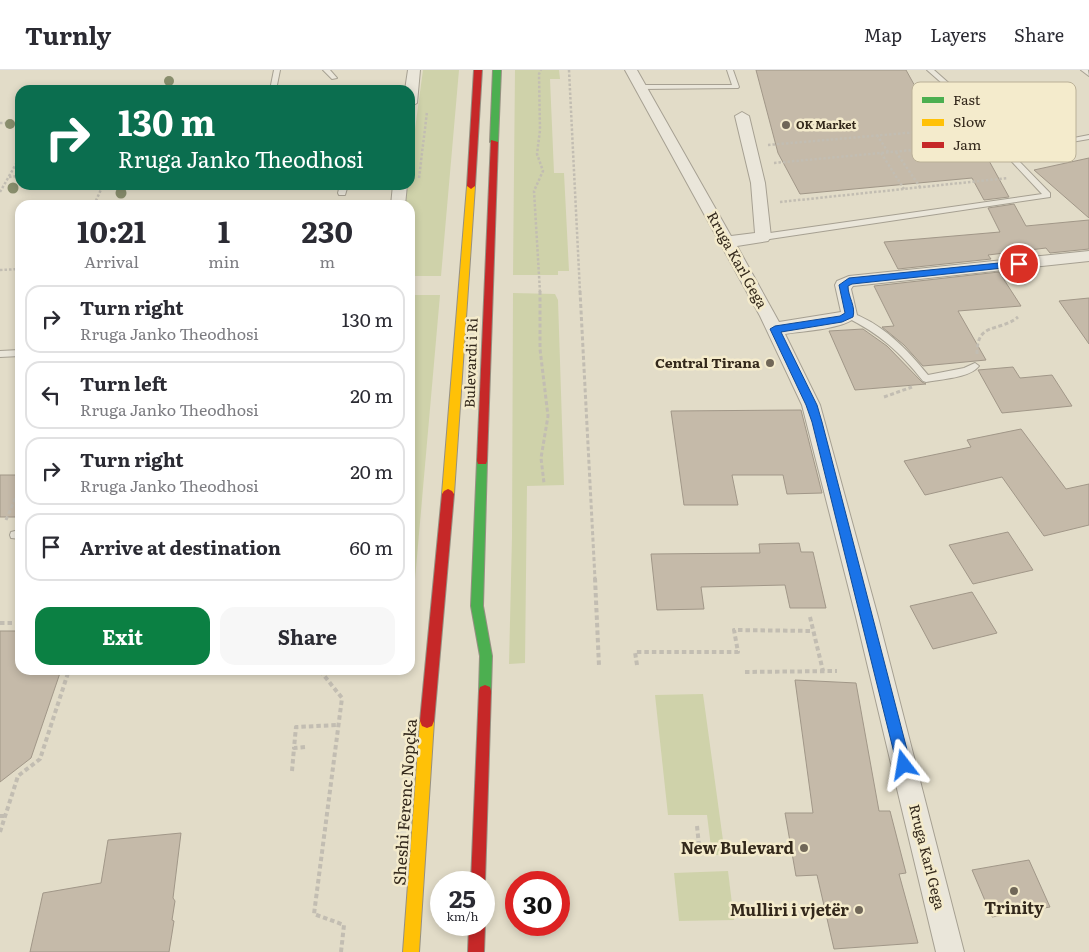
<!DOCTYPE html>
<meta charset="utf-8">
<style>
body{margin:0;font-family:Literata,serif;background:#f7f7f7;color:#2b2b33;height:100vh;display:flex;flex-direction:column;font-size:19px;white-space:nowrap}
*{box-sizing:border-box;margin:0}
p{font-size:16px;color:#7c7c81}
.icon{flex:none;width:28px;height:28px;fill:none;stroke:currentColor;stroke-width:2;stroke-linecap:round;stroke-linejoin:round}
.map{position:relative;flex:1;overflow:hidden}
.drawer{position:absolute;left:15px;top:130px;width:400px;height:475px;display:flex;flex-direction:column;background:#fff;border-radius:15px;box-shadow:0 2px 8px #0003}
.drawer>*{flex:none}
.banner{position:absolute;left:15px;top:15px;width:400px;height:105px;border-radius:15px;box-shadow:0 2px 8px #0003;background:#0b6e4f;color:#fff;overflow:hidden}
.speed{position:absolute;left:430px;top:801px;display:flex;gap:10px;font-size:25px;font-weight:700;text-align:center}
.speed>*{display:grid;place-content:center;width:65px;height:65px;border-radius:50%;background:#fff;box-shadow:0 2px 8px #0003;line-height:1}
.speed small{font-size:12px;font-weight:400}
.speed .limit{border:8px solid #d22;background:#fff;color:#111}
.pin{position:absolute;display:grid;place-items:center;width:42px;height:42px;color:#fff;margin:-21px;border:2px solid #fff;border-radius:50%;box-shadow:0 1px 5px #0007}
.me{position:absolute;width:55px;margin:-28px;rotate:346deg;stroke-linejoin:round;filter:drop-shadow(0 0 4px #0008)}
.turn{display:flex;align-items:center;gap:18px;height:105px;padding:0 20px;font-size:22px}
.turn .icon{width:65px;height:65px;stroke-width:2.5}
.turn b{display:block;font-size:35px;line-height:42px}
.eta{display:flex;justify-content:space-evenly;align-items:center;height:85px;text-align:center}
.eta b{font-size:30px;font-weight:700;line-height:35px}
.primary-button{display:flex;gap:10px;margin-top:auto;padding:10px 20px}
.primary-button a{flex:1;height:58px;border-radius:15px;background:#0b8043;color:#fff;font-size:20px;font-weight:700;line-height:58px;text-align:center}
.primary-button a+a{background:#f7f7f7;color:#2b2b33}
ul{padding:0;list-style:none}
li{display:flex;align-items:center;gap:15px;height:68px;margin:0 10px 8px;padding:0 10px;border:2px solid #e1e1e2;border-radius:15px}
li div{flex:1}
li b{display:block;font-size:19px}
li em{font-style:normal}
header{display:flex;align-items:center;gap:30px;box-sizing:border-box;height:70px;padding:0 25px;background:#fff;border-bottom:1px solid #e1e1e2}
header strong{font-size:24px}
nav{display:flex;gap:28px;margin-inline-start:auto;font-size:18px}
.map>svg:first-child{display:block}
.green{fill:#cfd2aa}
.building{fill:#c5baa9;stroke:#a19788}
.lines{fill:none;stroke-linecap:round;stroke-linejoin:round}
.lane-casing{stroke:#a6a092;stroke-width:2}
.street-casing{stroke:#a6a092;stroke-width:2}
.fast-casing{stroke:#969082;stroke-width:2}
.slow-casing{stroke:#969082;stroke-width:2}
.jam-casing{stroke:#969082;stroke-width:2}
.path-far2{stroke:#c2bdb2;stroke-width:2.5;stroke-dasharray:2.5 2;stroke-linecap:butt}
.path-far1{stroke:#c2bdb2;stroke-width:3;stroke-dasharray:4 2.5;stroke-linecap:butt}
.path{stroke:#c2bdb2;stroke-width:4;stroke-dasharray:4.5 3;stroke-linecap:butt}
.lane{fill:#eae6da;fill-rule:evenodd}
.street{fill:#eae6da;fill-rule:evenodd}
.fast{fill:#4caf50;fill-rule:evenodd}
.slow{fill:#ffc107;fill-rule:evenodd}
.jam{fill:#c62828;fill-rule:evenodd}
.tree{fill:#898e6d}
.route{fill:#1a73e8;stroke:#114b97}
.poi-dot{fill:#706758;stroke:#f4ebcc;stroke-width:2}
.labels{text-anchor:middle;stroke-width:5;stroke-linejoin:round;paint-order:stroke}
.far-poi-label{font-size:11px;font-weight:bold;fill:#33281b;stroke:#f4ebcc;text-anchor:start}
.street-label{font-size:14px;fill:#33281b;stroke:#f4ebcc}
.poi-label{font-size:14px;font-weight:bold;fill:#33281b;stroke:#f4ebcc;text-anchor:end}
.near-street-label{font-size:16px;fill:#33281b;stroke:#f4ebcc}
.near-poi-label{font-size:16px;font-weight:bold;fill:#33281b;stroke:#f4ebcc;text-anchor:end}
.key{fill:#f4ebcc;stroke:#bab097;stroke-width:1}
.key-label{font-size:14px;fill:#33281b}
</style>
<header>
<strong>Turnly</strong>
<nav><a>Map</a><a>Layers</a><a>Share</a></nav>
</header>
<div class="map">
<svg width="1089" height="882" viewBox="0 0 1089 882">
<rect width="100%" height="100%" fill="#e2dcc8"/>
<g class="green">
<path d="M423,0H459L441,206H410V135H405L407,115H410V96Z"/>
<path d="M515,0H559L560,9H550L554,103H564L569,201H558V205H513Z"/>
<path d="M513,223L555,224L558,230L564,415L527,416L525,593L509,594L512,467Z"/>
<path d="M410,225H440L413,532H410Z"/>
<path d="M703,624L725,785H712L707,745H668L655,625Z"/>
<path d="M728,801L734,850L679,851L674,803Z"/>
</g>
<g class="building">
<path d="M756,0H906L951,81L982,78L1009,127L984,130L972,108L800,124L778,83Z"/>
<path d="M1089,88V148L1034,100Z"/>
<path d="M1014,134L1026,156L1089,150V179L1050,183L1046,178L988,185L991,189L898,199L884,172L1000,162L988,138Z"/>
<path d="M999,202L1021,236L958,241L986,290L923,296L904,275L882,257L894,256L874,216Z"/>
<path d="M1089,228V274L1059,231Z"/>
<path d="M863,259L887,276L922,312L926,314L855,320L829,261Z"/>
<path d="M1013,297L1020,308L1052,305L1072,336L1002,343L978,300Z"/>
<path d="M801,340L822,423L787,424L783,405H732L738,435H684L671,341Z"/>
<path d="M1021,359L1066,419L1089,414V455L1044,466L1002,407L925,425L904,391L971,377L967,370Z"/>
<rect x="0" y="405" width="20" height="42"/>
<path d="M1008,462L1033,500L973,514L949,475Z"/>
<path d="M799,473L801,482H813L826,538H790L785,515L701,517L704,539L657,540L651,484L760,483L759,474Z"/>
<path d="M972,522L997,563L933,579L910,536Z"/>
<path d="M0,561H20V600H61L31,688L0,712Z"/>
<path d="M795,610L856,613L879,741H890L906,803L899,804L918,873L834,879L817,805L796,806L785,743H813Z"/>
<path d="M181,763L173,828L175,831L172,850L174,851L169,882H30L43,823L101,813L108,770Z"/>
<path d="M1029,790L1050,837L992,847L972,800Z"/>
</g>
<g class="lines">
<g class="lane-casing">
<g id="lane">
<path d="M274,0H280L276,20H270Z"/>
<path d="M323,0H330L337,8L332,9Z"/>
<path d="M727,0H733L739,17L738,18L641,19L638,17L641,15H732Z"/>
<path d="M927,0H934L1022,78L1089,65V69L1019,81Z"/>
<path d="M1081,0H1088L1089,6Z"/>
<path d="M974,46L976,47L1050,123V127L763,170L759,167L763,164L1042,124L972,49L971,48Z"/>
<path d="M340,115H348L345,125H339L338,123Z"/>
<path d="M849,242C882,253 907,279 928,305L964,298L975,293L979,296C970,308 941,309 926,312L923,311C900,282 880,264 846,247V243Z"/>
<path d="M20,280V286L0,287V281Z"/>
<path d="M15,461H20V469L11,468L10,465L11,462Z"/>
</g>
</g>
<g class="street-casing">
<g id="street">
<path d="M408,0H420L417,33L410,37V20H405Z"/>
<path d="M625,0H637L731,166L755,163L751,113L735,46L742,42L749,46L765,113L771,167L768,171L737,176L779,252L841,242L835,215L837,211L849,206L1089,181V191L853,216L851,219L857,245C849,259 802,261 785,264L820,335L878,547L964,882H936L856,547L802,335L760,246Z"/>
<path d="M393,115H407L405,135H391Z"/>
</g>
</g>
<g class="fast-casing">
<g id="fast">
<path d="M493,0H501L498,72L494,74L490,72Z"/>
<path d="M482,387L486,388L487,391L483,536L492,586L491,621L490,625L485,627L480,625L479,621L480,586L471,536L477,391L478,388Z"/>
</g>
</g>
<g class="slow-casing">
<g id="slow">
<path d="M471,113L475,116L454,424L452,427H444L442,424L467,116Z"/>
<path d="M427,644L432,646L434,651L419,882H403L420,651L422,646Z"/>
</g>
</g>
<g class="jam-casing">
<g id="jam">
<path d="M474,0H482L475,116L471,119L467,116Z"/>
<path d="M491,70L498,72L487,391L486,394H478L477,391Z"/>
<path d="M448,419L452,421L454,424L434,651L432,656L427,658L422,656L420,651L442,424L444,421Z"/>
<path d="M485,615L490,617L491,621L485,812L484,816V812H471L479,621L480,617Z"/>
<path d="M484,853L485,855L484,882H468L469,855H484Z"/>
</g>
</g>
<g class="path-far2">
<path d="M569,0L580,222"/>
<path d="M0,53H20"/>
<path d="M877,65L888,82"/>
<path d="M768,75L964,58"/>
<path d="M896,82L920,117"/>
<path d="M881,83L904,119"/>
<path d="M774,93L977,74"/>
<path d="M9,107L20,106"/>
<path d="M419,108L427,42"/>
<path d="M0,122L20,87"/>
<path d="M780,132L1008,108"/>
<path d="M94,135L103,115"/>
<path d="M410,178L414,144"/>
<path d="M0,200L20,199"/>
<path d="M540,222L534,121L543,101L537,84L540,60L539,4L541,0"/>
</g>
<g class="path-far1">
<path d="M540,221V279L548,346L541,388L544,413"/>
<path d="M580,221L595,509"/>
<path d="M977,284C977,251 998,263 1018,247"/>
<path d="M884,327L912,317"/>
<path d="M6,450L20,417"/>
</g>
<g class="path">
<path d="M595,508L599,596"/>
<path d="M810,547L823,601"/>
<path d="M0,553H20"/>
<path d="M637,595L635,582H738L734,560L813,561"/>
<path d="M322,600V603L342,628L314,844L344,855L341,882"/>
<path d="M745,602L837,601"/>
<path d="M305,677L294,678L296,657L338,655"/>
<path d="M292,701L294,678"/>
<path d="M0,746H6"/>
<path d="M697,756L700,785"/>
<path d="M0,762L18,706L40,689L69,600"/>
</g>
<use href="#lane" class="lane"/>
<use href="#street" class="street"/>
<use href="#fast" class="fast"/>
<use href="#slow" class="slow"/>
<use href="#jam" class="jam"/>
</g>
<g class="tree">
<circle cx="169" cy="11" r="5"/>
<circle cx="10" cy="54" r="5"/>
<circle cx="13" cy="118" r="5.5"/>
<circle cx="121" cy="123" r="5.5"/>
</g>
<path class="route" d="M1019,191L1023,194L1022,196L852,214L848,216C848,227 856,236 853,247L842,252L781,262L817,335L822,352L911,695L909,700L904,702L899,700L897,695L812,352L806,335L770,259L775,256L840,246L845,243L839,215L849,208Z"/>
<g class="poi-dot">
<circle cx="786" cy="55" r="5"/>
<circle cx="770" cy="293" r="5"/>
<circle cx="804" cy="778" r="5"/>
<circle cx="1014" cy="821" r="5"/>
<circle cx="859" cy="840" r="5"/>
</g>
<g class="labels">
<g class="far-poi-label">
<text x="796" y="59">OK Market</text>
</g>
<g class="street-label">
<text transform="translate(737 190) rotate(61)" y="5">Rruga Karl Gega</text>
<text transform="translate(471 293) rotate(-88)" y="5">Bulevardi i Ri</text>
<text transform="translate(927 787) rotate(76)" y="5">Rruga Karl Gega</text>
</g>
<g class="poi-label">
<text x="760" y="298">Central Tirana</text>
</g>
<g class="near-street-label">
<text transform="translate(405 732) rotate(-86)" y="6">Sheshi Ferenc Nopçka</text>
</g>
<g class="near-poi-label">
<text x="794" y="784">New Bulevard</text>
<text x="1014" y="844" text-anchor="middle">Trinity</text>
<text x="849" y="846">Mulliri i vjetër</text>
</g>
</g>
<rect x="912" y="12" width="164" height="80" rx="8" class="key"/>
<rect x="922" y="27" width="22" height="6" fill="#4caf50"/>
<rect x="922" y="49" width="22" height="7" fill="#ffc107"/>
<rect x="922" y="72" width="22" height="6" fill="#c62828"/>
<g class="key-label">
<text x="953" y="35">Fast</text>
<text x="953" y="57">Slow</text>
<text x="953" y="80">Jam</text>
</g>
</svg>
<div class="speed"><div>25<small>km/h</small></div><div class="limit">30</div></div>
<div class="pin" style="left:1019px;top:194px;background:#d93025"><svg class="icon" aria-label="arrive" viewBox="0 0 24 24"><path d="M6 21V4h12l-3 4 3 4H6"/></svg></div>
<svg class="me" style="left:904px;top:695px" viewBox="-20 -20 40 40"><path d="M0-17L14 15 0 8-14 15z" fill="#1a73e8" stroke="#fff" stroke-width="4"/></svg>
<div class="banner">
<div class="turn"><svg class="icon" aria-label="right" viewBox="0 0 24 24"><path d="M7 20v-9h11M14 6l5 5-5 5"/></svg><div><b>130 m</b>Rruga Janko Theodhosi</div></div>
</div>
<section class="drawer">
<div class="eta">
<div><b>10:21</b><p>Arrival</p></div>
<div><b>1</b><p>min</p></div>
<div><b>230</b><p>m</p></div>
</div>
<ul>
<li><svg class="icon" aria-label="right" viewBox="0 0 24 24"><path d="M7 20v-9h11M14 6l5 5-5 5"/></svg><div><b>Turn right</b><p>Rruga Janko Theodhosi</p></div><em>130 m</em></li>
<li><svg class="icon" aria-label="left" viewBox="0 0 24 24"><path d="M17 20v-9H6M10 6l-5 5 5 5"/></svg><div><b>Turn left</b><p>Rruga Janko Theodhosi</p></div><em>20 m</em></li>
<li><svg class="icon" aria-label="right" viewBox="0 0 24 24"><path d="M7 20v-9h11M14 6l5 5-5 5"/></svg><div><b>Turn right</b><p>Rruga Janko Theodhosi</p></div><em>20 m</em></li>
<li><svg class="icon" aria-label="arrive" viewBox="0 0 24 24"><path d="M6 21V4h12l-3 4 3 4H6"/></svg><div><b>Arrive at destination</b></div><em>60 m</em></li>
</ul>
<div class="primary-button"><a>Exit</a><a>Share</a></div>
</section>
</div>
